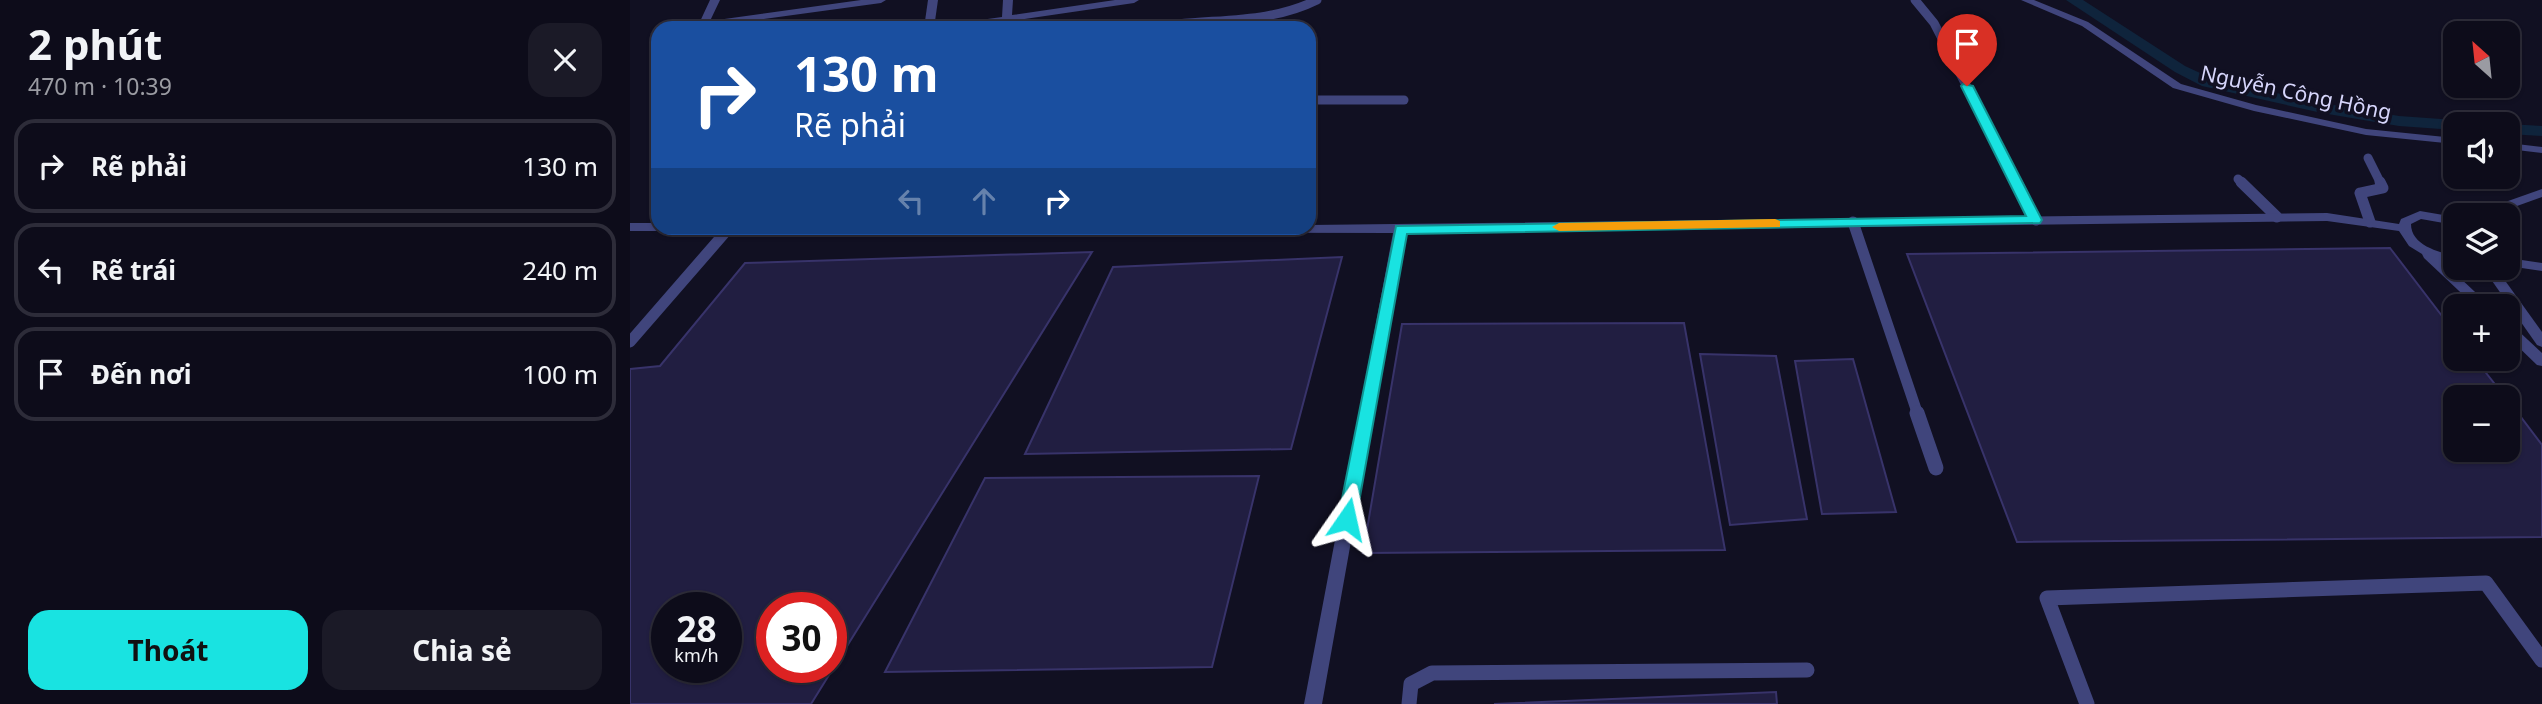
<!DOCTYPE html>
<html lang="vi">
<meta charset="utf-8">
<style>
body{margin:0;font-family:"Noto Sans",sans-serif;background:#1b1a27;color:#f1f3f6;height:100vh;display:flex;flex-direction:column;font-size:26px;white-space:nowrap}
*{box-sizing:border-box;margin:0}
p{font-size:23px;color:#9a9ba2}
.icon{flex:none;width:38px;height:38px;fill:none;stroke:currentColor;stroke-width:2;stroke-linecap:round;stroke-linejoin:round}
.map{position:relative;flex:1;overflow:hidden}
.drawer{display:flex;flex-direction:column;background:#0d0c1a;width:630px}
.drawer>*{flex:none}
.hud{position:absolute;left:21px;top:21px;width:665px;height:214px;border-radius:21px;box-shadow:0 2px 5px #0004,0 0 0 2px #2d2c39;background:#1a4fa0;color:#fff;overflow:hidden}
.needle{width:46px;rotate:333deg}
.fabs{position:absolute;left:1813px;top:21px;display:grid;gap:14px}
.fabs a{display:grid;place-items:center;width:77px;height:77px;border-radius:14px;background:#0d0c1a;box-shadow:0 2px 5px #0004,0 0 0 2px #2d2c39;font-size:35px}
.speed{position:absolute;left:21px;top:592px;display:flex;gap:14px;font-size:35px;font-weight:700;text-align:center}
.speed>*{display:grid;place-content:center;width:91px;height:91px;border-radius:50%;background:#0d0c1a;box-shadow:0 2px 5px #0004,0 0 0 2px #2d2c39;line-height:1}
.speed small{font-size:18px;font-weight:400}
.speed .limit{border:10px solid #d22;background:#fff;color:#111}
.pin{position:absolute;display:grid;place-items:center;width:60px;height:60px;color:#fff;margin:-72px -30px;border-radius:50% 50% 50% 0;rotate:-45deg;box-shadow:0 0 7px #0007}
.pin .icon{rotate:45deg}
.me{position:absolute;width:77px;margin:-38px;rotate:11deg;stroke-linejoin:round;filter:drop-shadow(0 0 5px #0008)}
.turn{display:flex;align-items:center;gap:24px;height:147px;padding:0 28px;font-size:32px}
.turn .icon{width:91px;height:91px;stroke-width:2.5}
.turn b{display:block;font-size:49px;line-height:60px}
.lanes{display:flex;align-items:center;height:66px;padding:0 28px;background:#0003;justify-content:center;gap:35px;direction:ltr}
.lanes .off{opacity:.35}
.round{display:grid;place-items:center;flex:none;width:74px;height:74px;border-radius:21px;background:#1b1a27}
.head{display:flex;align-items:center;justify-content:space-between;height:119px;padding:0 28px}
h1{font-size:42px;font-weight:700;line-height:52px}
.primary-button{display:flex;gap:14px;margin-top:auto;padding:14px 28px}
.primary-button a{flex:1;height:80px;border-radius:21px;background:#19e3e1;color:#111;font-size:28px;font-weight:700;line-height:80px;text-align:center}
.primary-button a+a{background:#1b1a27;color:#f1f3f6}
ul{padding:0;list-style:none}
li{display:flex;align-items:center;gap:21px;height:94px;margin:0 14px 10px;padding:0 14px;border:4px solid #2d2c39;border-radius:21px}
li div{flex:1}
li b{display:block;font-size:26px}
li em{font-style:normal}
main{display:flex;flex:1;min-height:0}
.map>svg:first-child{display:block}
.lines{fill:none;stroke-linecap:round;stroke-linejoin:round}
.canal{fill:#0f243c;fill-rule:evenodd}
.building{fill:#211e41;stroke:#38336a;stroke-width:2;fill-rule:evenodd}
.service-far2{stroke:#40457c;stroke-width:9}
.service-far1{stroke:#40457c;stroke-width:11}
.service{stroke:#40457c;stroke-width:15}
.minor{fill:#40457c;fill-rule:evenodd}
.route{fill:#19e3e1;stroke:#109492;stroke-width:2}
.slow{fill:#f59e0b}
.labels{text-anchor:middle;stroke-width:7;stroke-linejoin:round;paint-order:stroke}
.far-street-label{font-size:21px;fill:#d6d5fb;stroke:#111022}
</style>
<main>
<section class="drawer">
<div class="head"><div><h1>2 phút</h1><p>470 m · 10:39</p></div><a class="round"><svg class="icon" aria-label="close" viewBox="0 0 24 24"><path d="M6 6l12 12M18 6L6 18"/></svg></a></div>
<ul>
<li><svg class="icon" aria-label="right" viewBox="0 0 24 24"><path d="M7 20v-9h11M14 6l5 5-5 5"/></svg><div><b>Rẽ phải</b></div><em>130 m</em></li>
<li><svg class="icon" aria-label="left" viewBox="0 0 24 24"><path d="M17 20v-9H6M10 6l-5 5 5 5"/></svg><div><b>Rẽ trái</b></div><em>240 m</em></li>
<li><svg class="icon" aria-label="arrive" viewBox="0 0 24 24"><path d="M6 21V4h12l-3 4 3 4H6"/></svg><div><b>Đến nơi</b></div><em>100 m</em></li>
</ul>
<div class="primary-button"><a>Thoát</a><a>Chia sẻ</a></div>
</section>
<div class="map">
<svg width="1912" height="704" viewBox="0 0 1912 704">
<rect width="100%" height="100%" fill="#111022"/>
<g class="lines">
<g class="canal">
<path d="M1436,0H1453L1555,66L1583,79L1692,103L1769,116L1825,120L1833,124H1825V130L1769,126L1692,113L1572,86L1545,72Z"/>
<path d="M1878,124L1912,126V136L1878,134Z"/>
</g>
</g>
<g class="building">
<path d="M1760,248L1825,333V359H1845L1875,397H1825V450H1878V400L1912,445V537L1387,542L1277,254Z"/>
<path d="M462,252L181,704H0V369L30,366L115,263ZM37,607H96V667H37ZM142,607H201V667H142Z"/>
<path d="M712,257L661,449L395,454L483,267Z"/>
<path d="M1054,323L1095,550L733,553L772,324Z"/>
<path d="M1070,354L1146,356L1177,519L1100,525Z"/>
<path d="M1223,359L1266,512L1192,514L1165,361Z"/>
<path d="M629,476L582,667L255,672L355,478Z"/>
<path d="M1146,692L1147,704H864Z"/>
</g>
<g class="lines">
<g class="service-far2">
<path d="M1285,0L1304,23L1387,184"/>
<path d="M540,28L548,24C596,19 643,22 687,0"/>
<path d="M679,100H774"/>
<path d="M1738,158L1751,184"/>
<path d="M1608,179L1613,184"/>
</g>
<g class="service-far1">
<path d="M1387,182L1406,220"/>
<path d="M1611,182L1647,217"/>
<path d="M1223,222L1288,415"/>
<path d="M1740,222L1730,193L1753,188L1750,182"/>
<path d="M0,342L99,228"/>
</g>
<g class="service">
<path d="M1287,413L1306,468"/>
<path d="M779,704L781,684L802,673L1177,670"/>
<path d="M1457,704L1417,598L1856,583L1912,660"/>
</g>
<g class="minor">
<path d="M80,0H90L80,21L231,0H256L251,3L67,28Z"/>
<path d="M298,0H308L304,28H294Z"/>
<path d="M373,0H383L382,15L485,0H509L504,3L334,28H309L314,25L372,17Z"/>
<path d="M1391,0H1404L1458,22L1551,84L1626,105L1736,129L1825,138V144L1736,135L1624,111L1543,88L1452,26Z"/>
<path d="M1878,143L1912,147V153L1878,149Z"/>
<path d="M1912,189V197L1862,215H1845L1847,212Z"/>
<path d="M1790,211L1825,217V225L1791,219L1781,224C1781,245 1808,252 1825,256V264L1812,261L1860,306H1845L1794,258L1792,254L1779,246L1769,231L1697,221L776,233L692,704H674L763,233L119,232L113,228H679V225L1697,213L1769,224L1771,219Z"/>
<path d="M0,223H28V228H34L28,231H0Z"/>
<path d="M1878,258L1912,263V271L1878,266Z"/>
<path d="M1853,268H1866L1912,332V347L1907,345Z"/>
<path d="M1878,324L1883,326L1912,353V366L1907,365L1878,337Z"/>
</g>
</g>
<path class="route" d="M1333,84L1343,86L1412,220L1410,223L777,234L726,519L723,525L717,527L710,525L708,519L766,226L1396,216L1331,86Z"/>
<path class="slow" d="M1145,219L1150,221V227L929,231L922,227L929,223Z"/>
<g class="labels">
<g class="far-street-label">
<text transform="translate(1666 93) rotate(12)" y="7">Nguyễn Công Hồng</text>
</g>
</g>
</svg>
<div class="fabs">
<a><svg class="needle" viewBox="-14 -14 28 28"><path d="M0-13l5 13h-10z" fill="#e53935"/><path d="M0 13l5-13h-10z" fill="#9a9ba2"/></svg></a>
<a><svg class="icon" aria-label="sound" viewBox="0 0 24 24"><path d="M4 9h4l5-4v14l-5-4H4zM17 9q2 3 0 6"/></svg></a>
<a><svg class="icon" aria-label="layers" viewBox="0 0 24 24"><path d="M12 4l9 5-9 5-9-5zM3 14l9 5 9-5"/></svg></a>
<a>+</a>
<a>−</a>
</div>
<div class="speed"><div>28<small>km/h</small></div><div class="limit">30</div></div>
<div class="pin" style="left:1337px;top:86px;background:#d93025"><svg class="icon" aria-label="arrive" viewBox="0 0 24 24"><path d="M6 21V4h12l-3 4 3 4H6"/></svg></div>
<svg class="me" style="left:717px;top:519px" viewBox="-20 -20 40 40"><path d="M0-17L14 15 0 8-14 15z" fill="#19e3e1" stroke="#fff" stroke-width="4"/></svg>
<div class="hud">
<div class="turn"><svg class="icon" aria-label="right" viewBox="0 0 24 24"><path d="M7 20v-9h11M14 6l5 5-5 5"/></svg><div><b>130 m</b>Rẽ phải</div></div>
<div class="lanes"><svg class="icon off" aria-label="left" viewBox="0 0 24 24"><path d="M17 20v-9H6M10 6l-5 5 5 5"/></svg><svg class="icon off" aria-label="ahead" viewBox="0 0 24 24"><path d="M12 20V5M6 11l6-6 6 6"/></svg><svg class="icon" aria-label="right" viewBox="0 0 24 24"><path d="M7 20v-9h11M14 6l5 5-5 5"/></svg></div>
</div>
</div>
</main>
